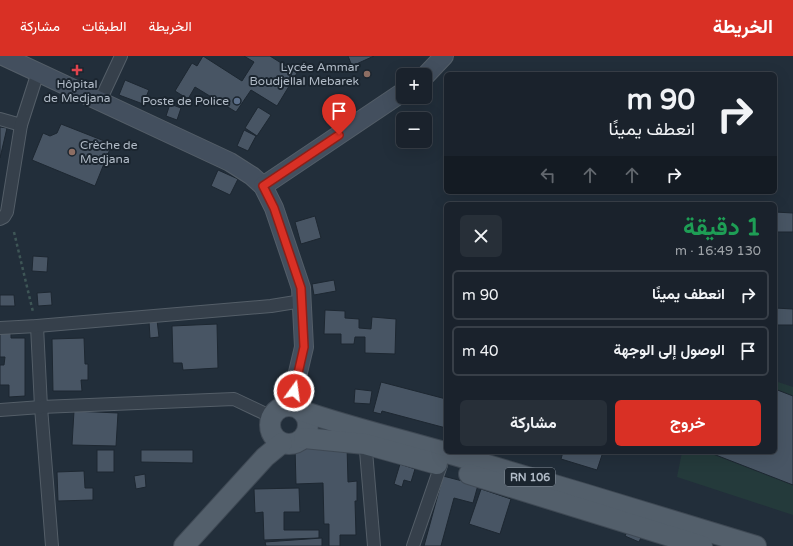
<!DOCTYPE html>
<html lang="ar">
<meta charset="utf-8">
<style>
body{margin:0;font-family:"Varela Round",Vazirmatn,sans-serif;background:#272f38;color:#f1f3f6;direction:rtl;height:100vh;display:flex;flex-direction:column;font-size:15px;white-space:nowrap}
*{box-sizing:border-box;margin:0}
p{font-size:13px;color:#9fa4a9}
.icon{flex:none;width:22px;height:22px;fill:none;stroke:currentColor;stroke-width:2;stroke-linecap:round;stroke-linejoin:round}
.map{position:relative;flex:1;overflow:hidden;direction:ltr}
.side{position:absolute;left:444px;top:146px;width:333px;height:252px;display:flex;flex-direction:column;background:#1a222c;border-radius:6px;box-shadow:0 4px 16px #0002,0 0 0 1px #383f48;direction:rtl}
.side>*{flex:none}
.banner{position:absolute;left:444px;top:16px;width:333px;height:122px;border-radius:6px;box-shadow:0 4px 16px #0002,0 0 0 1px #383f48;direction:rtl;background:#1a222c;color:#f1f3f6;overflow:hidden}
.controls{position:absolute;left:396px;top:12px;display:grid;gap:8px}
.controls a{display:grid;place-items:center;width:36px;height:36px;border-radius:6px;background:#1a222c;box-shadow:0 4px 16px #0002,0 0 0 1px #383f48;font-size:20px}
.pin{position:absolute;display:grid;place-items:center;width:34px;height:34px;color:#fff;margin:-41px -17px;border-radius:50% 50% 50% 0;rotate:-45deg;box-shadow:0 0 4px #0007}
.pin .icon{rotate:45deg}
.me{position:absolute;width:44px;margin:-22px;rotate:14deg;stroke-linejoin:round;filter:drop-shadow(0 0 3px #0008)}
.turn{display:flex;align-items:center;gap:14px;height:84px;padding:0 16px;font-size:18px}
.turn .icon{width:52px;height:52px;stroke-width:2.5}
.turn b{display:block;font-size:28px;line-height:34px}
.lanes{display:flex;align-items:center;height:38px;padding:0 16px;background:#0003;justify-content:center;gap:20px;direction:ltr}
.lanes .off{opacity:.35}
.round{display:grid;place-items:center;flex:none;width:42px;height:42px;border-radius:6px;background:#272f38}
.summary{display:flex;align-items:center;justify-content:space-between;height:68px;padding:0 16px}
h1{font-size:24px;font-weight:700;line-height:30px;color:#1e9e55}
.action{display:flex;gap:8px;margin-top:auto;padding:8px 16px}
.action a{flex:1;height:46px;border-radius:6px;background:#d93025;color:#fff;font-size:16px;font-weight:700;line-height:46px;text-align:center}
.action a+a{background:#272f38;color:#f1f3f6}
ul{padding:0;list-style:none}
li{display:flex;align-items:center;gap:12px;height:50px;margin:0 8px 6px;padding:0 8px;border:2px solid #383f48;border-radius:6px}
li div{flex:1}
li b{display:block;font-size:15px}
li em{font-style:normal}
header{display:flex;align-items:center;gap:24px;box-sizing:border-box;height:56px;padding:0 20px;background:#d93025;color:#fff}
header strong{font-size:19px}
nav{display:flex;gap:22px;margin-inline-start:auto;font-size:14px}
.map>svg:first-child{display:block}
.green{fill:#243a3b}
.building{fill:#485564;stroke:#1d2731}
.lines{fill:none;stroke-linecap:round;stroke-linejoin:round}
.street-casing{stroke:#545e68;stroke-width:14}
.secondary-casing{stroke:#545e68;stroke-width:20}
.primary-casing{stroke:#3f4954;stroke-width:22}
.path{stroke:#3e5656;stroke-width:2.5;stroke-dasharray:3 3;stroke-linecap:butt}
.street{stroke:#36404b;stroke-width:12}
.secondary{stroke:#434f5e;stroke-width:18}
.primary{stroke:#535f6b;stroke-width:20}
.route-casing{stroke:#8d1f18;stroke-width:10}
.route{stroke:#d93025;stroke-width:7}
.health-dot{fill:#e0444e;stroke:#1b252f;stroke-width:1.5}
.education-dot{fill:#8d6e63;stroke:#1b252f;stroke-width:1.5}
.service-dot{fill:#5c6f8a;stroke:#1b252f;stroke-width:1.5}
.labels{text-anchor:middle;stroke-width:4;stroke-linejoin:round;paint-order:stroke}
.shield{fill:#1b252f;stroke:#848e99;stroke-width:1}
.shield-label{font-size:11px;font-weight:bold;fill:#b1bbc7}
.poi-label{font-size:12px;fill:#b1bbc7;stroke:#1b252f;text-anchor:end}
</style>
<header>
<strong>الخريطة</strong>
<nav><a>الخريطة</a><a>الطبقات</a><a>مشاركة</a></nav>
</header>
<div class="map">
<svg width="793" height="490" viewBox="0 0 793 490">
<rect width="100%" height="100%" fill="#222e3a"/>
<path class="green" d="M775,325L793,331V459L677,421L682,396H775Z"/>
<g class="building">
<path d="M203,0L242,25L254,6L244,0H270L297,17L277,50L251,34L236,56L195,31L188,43L175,35L192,7L197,10Z"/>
<path d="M348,0H374L352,10Z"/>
<path d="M125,24L149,34L143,48L119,39Z"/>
<path d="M170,48L181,52L177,64L166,60Z"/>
<path d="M258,51L271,59L257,80L245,72Z"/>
<path d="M61,68L112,88L95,130L32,104L43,77L50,80L57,77Z"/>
<path d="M0,71L7,72L0,102Z"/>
<path d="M244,74L256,80L248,95L237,90Z"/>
<path d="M218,114L238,123L230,139L211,130Z"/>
<path d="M775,156L793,157V176H775Z"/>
<path d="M315,160L321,182L301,188L295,166Z"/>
<path d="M33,200L48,201L47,216L32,215Z"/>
<path d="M334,224L336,235L314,239L312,228Z"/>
<path d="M51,236L52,249L38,250L37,237Z"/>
<path d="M0,239H14L15,250H0Z"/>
<path d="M775,252L793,253V269H775Z"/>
<path d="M325,254L345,255V262L359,263V272L371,273L372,261L396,263L395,298L365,297V281H355L354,288H341V278H324Z"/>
<path d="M157,264L159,281L150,282L149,265Z"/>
<path d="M217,268L218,312L183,314L182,307H173L172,270Z"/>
<path d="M0,276H11V282H25V340L9,341V329H0V309H4L5,301H0Z"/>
<path d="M84,282L85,308H88V324H81L82,335H53L52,283Z"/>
<path d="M381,326L446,343V372L382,355L381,358L373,356Z"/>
<path d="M355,333L372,335L370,348L354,347Z"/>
<path d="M775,333L793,340V429L708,396H775Z"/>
<path d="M74,355L118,357L116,390L72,389Z"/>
<path d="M347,390L348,426L357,425V445H355L356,479H340V490H329V468H324L323,427L296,428L295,391Z"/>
<rect x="97" y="394" width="17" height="22"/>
<path d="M141,394H193V407L141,406Z"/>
<path d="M563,396H603L597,414L561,403Z"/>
<path d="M400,408L415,413L411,426L404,424L402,431L394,428Z"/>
<path d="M84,415L85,432H93V444L58,445L57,416Z"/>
<path d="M145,418L146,431L136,433L134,420Z"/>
<path d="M443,420L478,429L473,447L454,442L441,490H424Z"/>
<path d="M299,432L300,456H284V474H319V482L264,484L263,456L255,457L254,433Z"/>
<path d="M481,433L511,443L500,478L469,468Z"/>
<path d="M630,469L644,475L639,486L625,480Z"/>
<path d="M322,482V490H266L265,486Z"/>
</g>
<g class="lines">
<g class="street-casing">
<g id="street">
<path d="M100,45L121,0"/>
<path d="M0,63L21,69"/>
<path d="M0,163L4,161L7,156L21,69L38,16"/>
<path d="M37,270L41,351L52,490"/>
<path d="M0,272L37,270L271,250L302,245"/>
<path d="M0,354L41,351L234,343L272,361"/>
<path d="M365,383L374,490"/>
<path d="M413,490L441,409"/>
</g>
</g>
<g class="secondary-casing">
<g id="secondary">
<path d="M3,0L230,106L252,120L263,130L274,152L301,232L304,291L290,350"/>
<path d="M425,20L444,0"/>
<path d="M263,130L403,36"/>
</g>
</g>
<g class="primary-casing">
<g id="primary">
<circle cx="289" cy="369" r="19"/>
<path d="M302,355C352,372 403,384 454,399C555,429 655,459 756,490"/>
<path d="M304,382L365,388L437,408"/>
<path d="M469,418L702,490"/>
<path d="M184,490L265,401L282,387"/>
</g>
</g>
<path class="path" d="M14,176L33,256"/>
<use href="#street" class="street"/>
<use href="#secondary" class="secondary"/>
<use href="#primary" class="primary"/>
</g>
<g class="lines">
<g class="route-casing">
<path id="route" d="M294,335L304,291L301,232L274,152L263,130L339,79"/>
</g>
<use href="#route" class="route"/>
</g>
<path class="health-dot" d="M75 8h4v4h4v4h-4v4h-4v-4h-4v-4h4z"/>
<g class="education-dot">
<circle cx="367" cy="18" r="4"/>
<circle cx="72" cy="96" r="4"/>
</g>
<circle class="service-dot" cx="237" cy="45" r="4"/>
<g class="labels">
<rect class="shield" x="505" y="412" width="50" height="18" rx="3"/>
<g class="shield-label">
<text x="530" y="425">RN 106</text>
</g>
<g class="poi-label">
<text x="359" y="15">Lycée Ammar<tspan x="359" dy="14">Boudjellal Mebarek</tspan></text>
<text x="77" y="32" text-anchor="middle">Hôpital<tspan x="77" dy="14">de Medjana</tspan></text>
<text x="229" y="49">Poste de Police</text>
<text x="80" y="93" text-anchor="start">Crèche de<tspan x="80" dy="14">Medjana</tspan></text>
</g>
</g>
</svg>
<div class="controls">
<a>+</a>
<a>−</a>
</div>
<div class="pin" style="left:339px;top:79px;background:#d93025"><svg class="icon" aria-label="arrive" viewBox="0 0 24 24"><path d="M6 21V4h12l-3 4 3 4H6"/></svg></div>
<svg class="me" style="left:294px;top:335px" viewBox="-20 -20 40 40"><circle r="17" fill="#d93025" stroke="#fff" stroke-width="3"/><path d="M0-11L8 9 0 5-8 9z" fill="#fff"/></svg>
<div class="banner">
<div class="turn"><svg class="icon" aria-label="right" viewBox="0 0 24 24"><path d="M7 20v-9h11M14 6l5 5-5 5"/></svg><div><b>90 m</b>انعطف يمينًا</div></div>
<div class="lanes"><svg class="icon off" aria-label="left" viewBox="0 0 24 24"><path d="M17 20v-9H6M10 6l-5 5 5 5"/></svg><svg class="icon off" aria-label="ahead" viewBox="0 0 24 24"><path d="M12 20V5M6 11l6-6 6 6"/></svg><svg class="icon off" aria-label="ahead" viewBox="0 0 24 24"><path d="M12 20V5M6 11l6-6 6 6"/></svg><svg class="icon" aria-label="right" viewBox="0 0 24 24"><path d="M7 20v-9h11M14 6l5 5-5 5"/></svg></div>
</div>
<section class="side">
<div class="summary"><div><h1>1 دقيقة</h1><p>130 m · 16:49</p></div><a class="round"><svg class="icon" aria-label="close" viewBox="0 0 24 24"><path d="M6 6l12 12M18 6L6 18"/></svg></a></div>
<ul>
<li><svg class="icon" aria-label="right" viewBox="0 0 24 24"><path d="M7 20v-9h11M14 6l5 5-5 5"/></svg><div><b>انعطف يمينًا</b></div><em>90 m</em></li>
<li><svg class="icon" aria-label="arrive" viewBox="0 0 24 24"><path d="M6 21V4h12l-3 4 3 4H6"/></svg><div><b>الوصول إلى الوجهة</b></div><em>40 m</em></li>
</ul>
<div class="action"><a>خروج</a><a>مشاركة</a></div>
</section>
</div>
